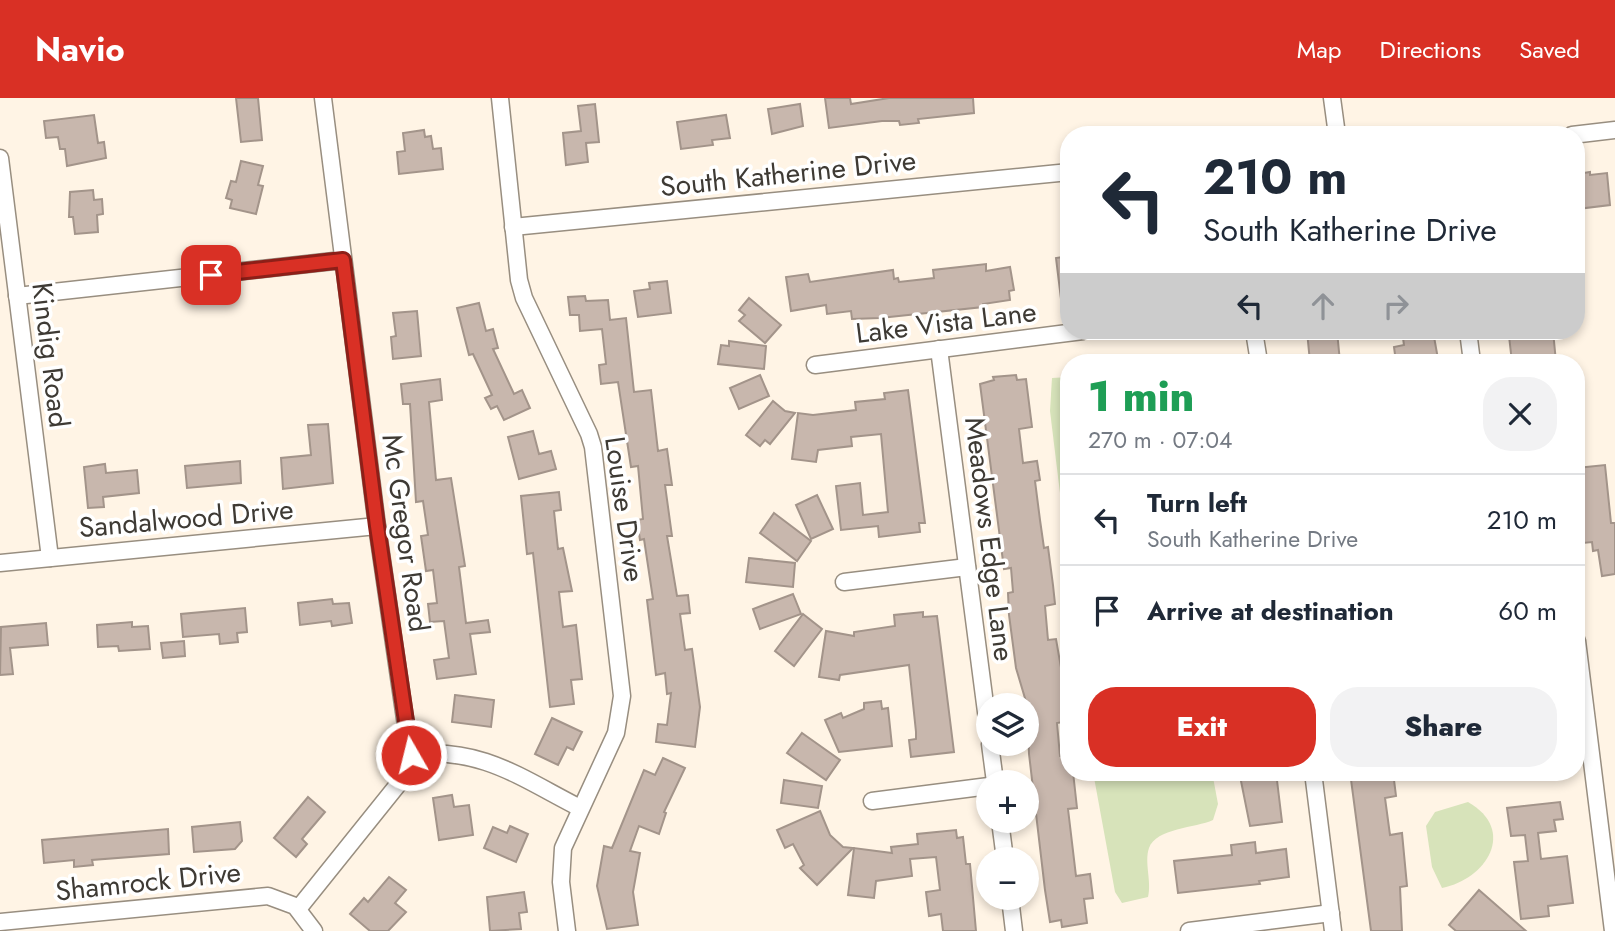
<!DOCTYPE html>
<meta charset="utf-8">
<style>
body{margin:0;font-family:Jost,sans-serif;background:#f2f2f3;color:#1f2937;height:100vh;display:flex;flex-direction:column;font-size:26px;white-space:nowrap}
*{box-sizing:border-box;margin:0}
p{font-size:23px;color:#747a83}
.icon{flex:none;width:38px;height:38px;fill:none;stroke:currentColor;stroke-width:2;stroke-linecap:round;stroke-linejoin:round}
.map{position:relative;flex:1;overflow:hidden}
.details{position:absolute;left:1060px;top:256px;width:525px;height:427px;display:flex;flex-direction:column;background:#fff;border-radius:28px;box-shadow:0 4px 10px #0003}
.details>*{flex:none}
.banner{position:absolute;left:1060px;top:28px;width:525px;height:214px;border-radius:28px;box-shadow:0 4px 10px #0003;background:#fff;color:#1f2937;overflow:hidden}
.fabs{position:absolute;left:976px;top:595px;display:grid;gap:14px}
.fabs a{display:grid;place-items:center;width:63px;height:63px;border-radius:50%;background:#fff;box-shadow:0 4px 10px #0003;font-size:35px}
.pin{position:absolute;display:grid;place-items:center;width:60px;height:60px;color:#fff;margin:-30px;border-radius:14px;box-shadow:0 4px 10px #0006}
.me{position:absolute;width:77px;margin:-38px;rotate:352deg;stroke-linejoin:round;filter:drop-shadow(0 0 5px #0008)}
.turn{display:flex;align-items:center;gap:24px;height:147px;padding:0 28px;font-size:32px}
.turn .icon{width:91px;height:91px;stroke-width:2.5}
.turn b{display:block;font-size:49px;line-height:60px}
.lanes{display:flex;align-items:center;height:66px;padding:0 28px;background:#0003;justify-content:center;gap:35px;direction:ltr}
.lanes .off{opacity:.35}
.round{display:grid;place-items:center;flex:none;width:74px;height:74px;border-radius:28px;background:#f2f2f3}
.head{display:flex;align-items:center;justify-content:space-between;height:119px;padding:0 28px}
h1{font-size:42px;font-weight:800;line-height:52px;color:#1e9e55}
.action{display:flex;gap:14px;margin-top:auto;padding:14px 28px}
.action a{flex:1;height:80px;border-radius:28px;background:#d93025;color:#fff;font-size:28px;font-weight:800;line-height:80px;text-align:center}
.action a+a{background:#f2f2f3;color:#1f2937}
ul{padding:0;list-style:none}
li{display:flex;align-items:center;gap:21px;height:91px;padding:0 28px;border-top:2px solid #e0e1e3}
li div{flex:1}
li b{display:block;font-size:26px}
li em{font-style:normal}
header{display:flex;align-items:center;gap:42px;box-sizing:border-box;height:98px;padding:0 35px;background:#d93025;color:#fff}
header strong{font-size:33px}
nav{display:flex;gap:38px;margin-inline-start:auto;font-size:24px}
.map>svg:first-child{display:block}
.water{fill:#d7e3ba}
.building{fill:#c8b7ad;stroke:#a3948a;stroke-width:2}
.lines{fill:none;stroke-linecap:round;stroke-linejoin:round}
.minor-casing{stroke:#988e80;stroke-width:19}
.minor{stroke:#fff;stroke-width:16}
.route-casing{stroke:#8d1f18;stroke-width:18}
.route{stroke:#d93025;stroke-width:12}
.labels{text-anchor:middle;stroke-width:7;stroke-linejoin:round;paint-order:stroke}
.street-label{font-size:28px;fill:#3e3a34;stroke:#fff}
</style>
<header>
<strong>Navio</strong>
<nav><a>Map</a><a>Directions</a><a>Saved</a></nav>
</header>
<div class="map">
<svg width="1615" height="833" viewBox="0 0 1615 833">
<rect width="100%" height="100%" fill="#fff4e5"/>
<g class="water">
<path d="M1069,279V469L1050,313L1052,280Z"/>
<path d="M1093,674H1212L1218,706L1213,722C1196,730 1156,730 1149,750C1144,764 1152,784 1148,799L1122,805L1115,794Z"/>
<path d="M1468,704C1517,732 1487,781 1442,790L1432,769L1426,728L1435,714Z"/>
</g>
<g class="building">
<path d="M236,0H258L262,42L241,44Z"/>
<path d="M825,0H850L851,6L889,0H973L974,15L918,21L919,25L900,27L899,23H882L829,30Z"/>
<path d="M595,6L599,44L586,45L588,64L566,67L563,35L581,33L578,8Z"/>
<path d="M800,6L803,28L772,36L768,11Z"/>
<path d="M94,17L98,45L104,44L106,60L67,68L65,51H60L58,39L46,40L44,23Z"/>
<path d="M726,17L730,40L712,42L713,47L681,51L677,24Z"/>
<path d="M424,32L425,39L431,38L433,51L441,50L443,71L399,76L397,54L405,53L403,35Z"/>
<path d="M241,63L263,68L258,87L263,88L256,116L230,110L232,102L226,100L231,83L236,84Z"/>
<path d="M1590,74V77L1607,75L1610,107L1577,111V76Z"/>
<path d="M93,92L94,102L102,101L103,116L97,117L98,134L75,136L73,119H69L70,94Z"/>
<path d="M1069,158V200L1061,201L1056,160Z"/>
<path d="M986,166V173L1010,169L1014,192L1009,193L1010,202L983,206V209L880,220L852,221L851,213L827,216L826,207L791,213L786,179L808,176L810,184L893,172L894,181L898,180L899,184L934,180L933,172Z"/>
<path d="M667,183L671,215L638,219L634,193L650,191L649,185Z"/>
<path d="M585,198L586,203L608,202L610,222L626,220L634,294L651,292L658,353L667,351L672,387H665L672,438H667L677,498L688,497L690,515L680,516L685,552L692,551L700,609L695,649L656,644L658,626L667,627L671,595L667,596L665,575L656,577L647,502L653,501L644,441L640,442L637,422L643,421L638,368L631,369L618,284L601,286L599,267L606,266L602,231L580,233L579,217H570L568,199Z"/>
<path d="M749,200L781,227L765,245L739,223L745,217L739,212Z"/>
<path d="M479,205L486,233L493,231L498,250L493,251L514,296L522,292L530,310L504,322L497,308L491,311L485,300L492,297L473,256L469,257L457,210Z"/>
<path d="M417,213L421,258L393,261L391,239L396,238L393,215Z"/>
<path d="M1307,233H1337L1340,264H1310Z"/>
<path d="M1402,233H1433L1438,261L1396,264L1394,249L1404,247Z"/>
<path d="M1520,233H1553L1556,264H1512L1509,238L1520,237Z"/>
<path d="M729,243L766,248L764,271L718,266L721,247L729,248Z"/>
<path d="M760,277L769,298L739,311L730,290Z"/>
<path d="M1016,277L1017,282L1026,281L1032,329L1019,331L1023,365L1037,363L1040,382L1035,383L1040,422L1044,450L1048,449L1053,487L1055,506L1045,508L1048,542L1056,541L1066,598L1069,623L1057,625L1060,658L1069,657V674H1073L1077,710L1068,711L1076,778L1090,776L1093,800L1084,801L1087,825L1062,829L1061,822L1050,824L1045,792L1029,656L1027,607L1016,570L1009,517L1008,495L1013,494L1011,470L1004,471L980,286L994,282L993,279Z"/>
<path d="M440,281L442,302L429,304L436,382L451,380L465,468L459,469L466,525L488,522L490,534L470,536L476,576L437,581L434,562L449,560L444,523L430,524L428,506L437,505L433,472L426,473L421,438L428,437L423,403L416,404L410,306H403L401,286Z"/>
<path d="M908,292L925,425H919L920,434L879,439L878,428L841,432L836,388L860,385L863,417L888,414L881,336L851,339L852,348L818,352L816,364L792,361L798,315L813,317L856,312L855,304L885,301L884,295Z"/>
<path d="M773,303L785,313L795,315L770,346L765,342L760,348L746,337Z"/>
<path d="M328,326L333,385L283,391L281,360L311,357L308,327Z"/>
<path d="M533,333L539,356L551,353L556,371L519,381L508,339Z"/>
<path d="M240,363L241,385L187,390L185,368Z"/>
<path d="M105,366L106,375L137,372L139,395L103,399L104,409L88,410L84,369Z"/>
<path d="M1605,367L1611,425H1615V476L1602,478L1598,452L1593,453L1592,444L1583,445L1580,421L1577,422V370Z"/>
<path d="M559,394L561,412L554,413L558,451L563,450L572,493L559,494L563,529L576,527L582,581L571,582L574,606L550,609L533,455L527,456L521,398Z"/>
<path d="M817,397L833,431L811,441L796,407Z"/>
<path d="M774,415L811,443L797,463L760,435Z"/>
<path d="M749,460L795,465L793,489L746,484Z"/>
<path d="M793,496L801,516L760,531L753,511Z"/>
<path d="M332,501L333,506L349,505L352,525L332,528L331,523L300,527L298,505Z"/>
<path d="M245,510L247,534L237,535L238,544L220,546L219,536L183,539L181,516Z"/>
<path d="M923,514V519L937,518L954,654L911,659L909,642L916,641V634L909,567L840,577L839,582L819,579L826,533L854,538V534L895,528L894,517Z"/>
<path d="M803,516L822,531L794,568L775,553Z"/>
<path d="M132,524V529L148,528L150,551L119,553L118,548L98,549L97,527Z"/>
<path d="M46,525L48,547L10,550L13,576L0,577L1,529Z"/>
<path d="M184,543L185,558L163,560L161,545Z"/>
<path d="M455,597L494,602L491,629L452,624Z"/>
<path d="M881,603L882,611L888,610L892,648L839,654L825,622L841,615L843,620L864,611V605Z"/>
<path d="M552,620L582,634L573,652L567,649L558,667L535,656Z"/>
<path d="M802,635L840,662L826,682L787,655Z"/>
<path d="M663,660L685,670L664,714L666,715L659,736L639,728L630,753L640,755L633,794L638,827L607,831L597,788L604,748L612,750L644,672L655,677Z"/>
<path d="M1276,674L1282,724L1250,728L1240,678Z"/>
<path d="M1350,674H1393L1396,698L1385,700L1390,737L1402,735L1407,788L1400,789L1402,833H1371Z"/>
<path d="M784,682L822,688L818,710L781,705Z"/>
<path d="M452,697L454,709L469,707L473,737L439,742L433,700Z"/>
<path d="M308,699L325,714L302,741L307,746L296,759L274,740Z"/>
<path d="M1560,704L1563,721L1554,722L1556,733L1538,735L1541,761L1567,758L1573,805L1548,808L1549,818L1521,821L1514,764L1528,763L1525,737L1511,738L1507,710Z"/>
<path d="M820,713L830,737L843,749L853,750L817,787L800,770L804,767L793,746L785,750L777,732Z"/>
<path d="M240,724L242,743L235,751L194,754L192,729Z"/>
<path d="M510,728L528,736L516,764L484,750L493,729L507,735Z"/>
<path d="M168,731L169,756L92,762L93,767L74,769V762L44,765L42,742Z"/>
<path d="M956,732L957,740L963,739L966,766H970L976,833H943L941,816L929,818L926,794L940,792L936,759L910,761L912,778L876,783L874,800L848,797L854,750L892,755L891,749L918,746L917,736Z"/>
<path d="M1255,744L1256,755L1286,751L1289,779L1259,783L1260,786L1178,795L1174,763L1232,757L1231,747Z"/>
<path d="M389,779L406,792L395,805L406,814L388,833H370L350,816L364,800L368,804Z"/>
<path d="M1479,792L1526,833H1456L1449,827Z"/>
<path d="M524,794L527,814L519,815L521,831L490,833L487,799Z"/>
</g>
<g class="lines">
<g class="minor-casing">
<g id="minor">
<path d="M500,0L519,182L524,200L589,336L593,349L622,598L616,635L563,750L561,784L567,833"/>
<path d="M1332,0L1337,37"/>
<path d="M1572,37L1615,32"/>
<path d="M0,60L50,460"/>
<path d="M513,129L1069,74"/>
<path d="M17,198L343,162"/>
<path d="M1254,233L1259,264"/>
<path d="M1468,233L1472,264"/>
<path d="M939,251L989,637"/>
<path d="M815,267L1083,233"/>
<path d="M0,465L377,428"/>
<path d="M844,484L967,469"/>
<path d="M1577,543L1613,833"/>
<path d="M990,646L995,684"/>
<path d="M411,657C480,648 521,680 580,710"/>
<path d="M1313,674L1333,833"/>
<path d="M872,703L989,688"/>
<path d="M1000,723L1005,761"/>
<path d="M1010,800L1014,833"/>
<path d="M298,811L412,669L377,428L323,0"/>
<path d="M0,824L268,798L295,808L314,833"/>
<path d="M1189,833L1331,815"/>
</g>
</g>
<use href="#minor" class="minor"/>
</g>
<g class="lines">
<g class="route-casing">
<path id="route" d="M211,177L343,162L377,428L411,657"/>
</g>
<use href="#route" class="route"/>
</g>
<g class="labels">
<g class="street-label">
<text transform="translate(788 75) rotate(-6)" y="10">South Katherine Drive</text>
<text transform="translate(946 224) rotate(-7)" y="10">Lake Vista Lane</text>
<text transform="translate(51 257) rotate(83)" y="10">Kindig Road</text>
<text transform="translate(625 411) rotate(82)" y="10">Louise Drive</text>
<text transform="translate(186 420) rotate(-5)" y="10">Sandalwood Drive</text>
<text transform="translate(406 435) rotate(82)" y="10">Mc Gregor Road</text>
<text transform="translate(990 441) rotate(83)" y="10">Meadows Edge Lane</text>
<text transform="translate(148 783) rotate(-6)" y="10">Shamrock Drive</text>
</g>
</g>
</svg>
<div class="fabs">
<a><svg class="icon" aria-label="layers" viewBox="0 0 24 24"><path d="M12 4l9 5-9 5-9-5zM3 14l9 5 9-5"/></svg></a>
<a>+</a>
<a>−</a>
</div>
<div class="pin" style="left:211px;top:177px;background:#d93025"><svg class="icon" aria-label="arrive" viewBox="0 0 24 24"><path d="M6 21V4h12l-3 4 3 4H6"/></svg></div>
<svg class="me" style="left:411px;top:657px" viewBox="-20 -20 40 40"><circle r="17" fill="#d93025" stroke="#fff" stroke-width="3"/><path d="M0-11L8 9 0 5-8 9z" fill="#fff"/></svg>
<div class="banner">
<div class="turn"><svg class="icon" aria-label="left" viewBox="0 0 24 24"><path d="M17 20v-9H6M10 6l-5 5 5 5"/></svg><div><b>210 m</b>South Katherine Drive</div></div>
<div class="lanes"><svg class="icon" aria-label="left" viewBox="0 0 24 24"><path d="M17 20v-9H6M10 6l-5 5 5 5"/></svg><svg class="icon off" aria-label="ahead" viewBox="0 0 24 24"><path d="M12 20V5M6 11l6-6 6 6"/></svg><svg class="icon off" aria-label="right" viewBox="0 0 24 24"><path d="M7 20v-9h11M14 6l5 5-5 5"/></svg></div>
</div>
<section class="details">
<div class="head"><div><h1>1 min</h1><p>270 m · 07:04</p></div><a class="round"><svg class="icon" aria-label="close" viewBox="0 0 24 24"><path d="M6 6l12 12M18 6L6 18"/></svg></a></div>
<ul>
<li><svg class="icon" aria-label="left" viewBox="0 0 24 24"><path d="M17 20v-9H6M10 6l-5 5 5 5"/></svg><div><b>Turn left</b><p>South Katherine Drive</p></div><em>210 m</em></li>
<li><svg class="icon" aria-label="arrive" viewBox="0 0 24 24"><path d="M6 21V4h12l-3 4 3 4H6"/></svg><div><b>Arrive at destination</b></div><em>60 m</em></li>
</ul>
<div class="action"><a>Exit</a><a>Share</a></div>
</section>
</div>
